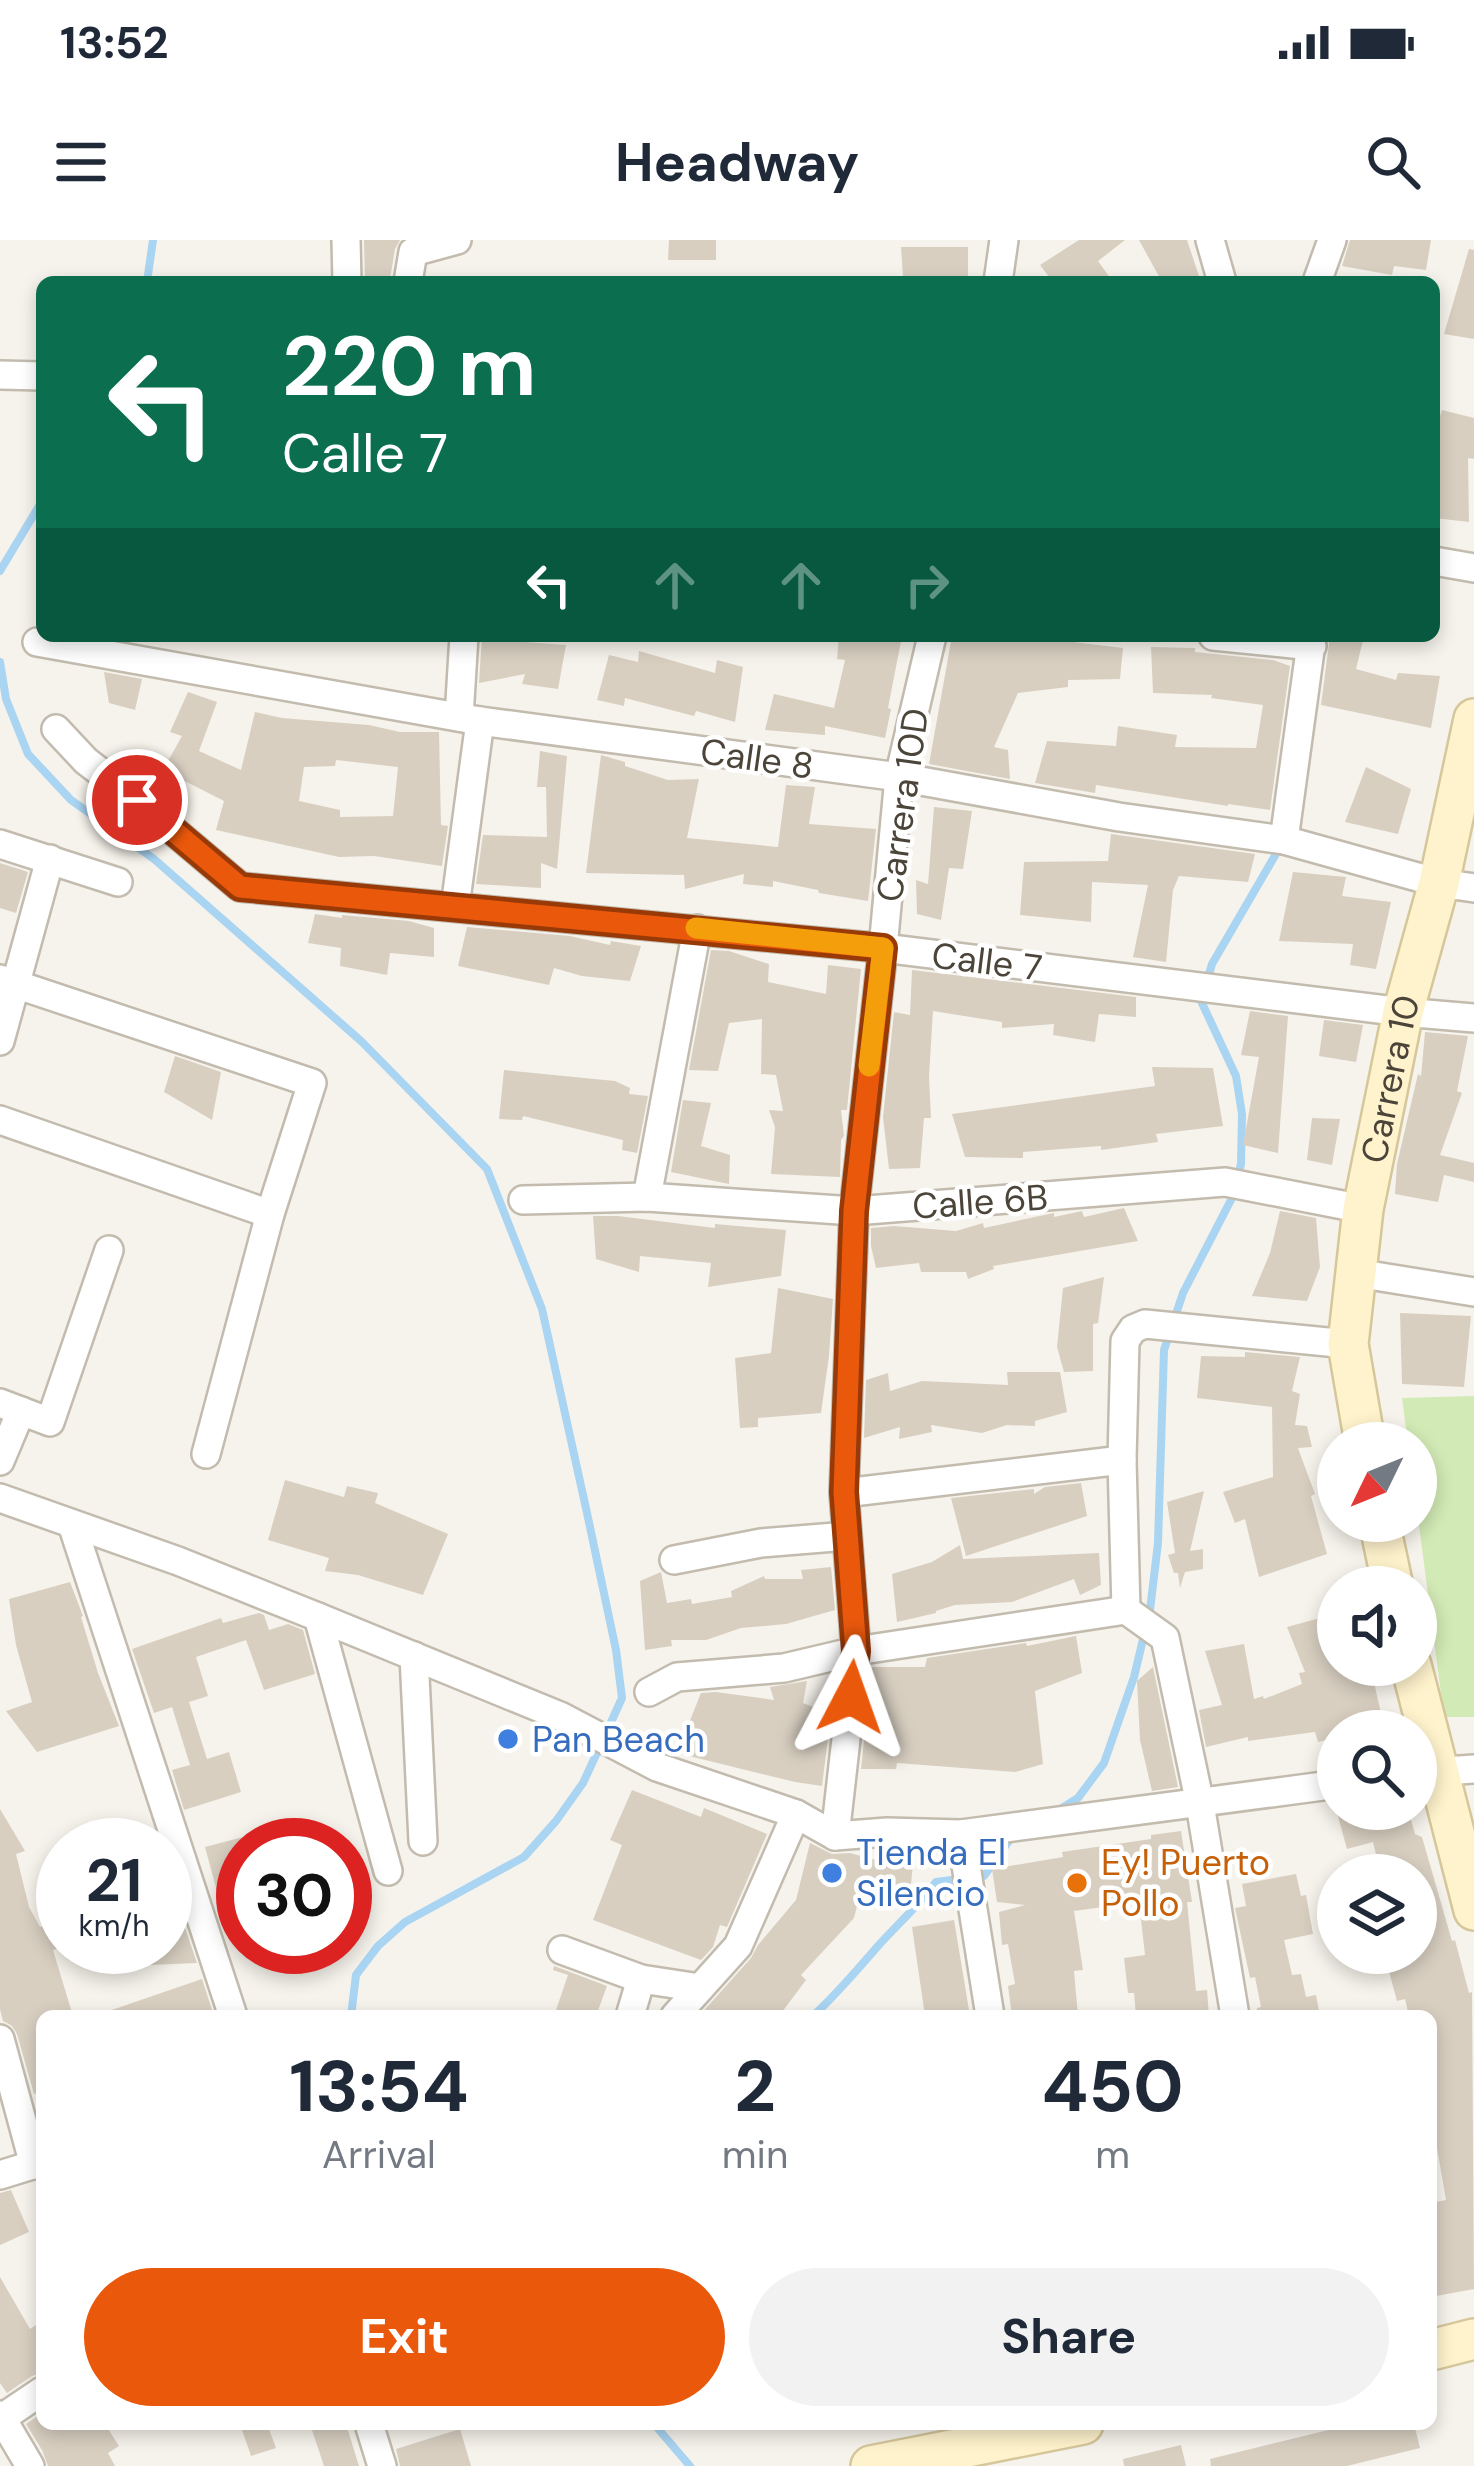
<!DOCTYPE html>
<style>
body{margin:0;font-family:"DM Sans",sans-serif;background:#f2f2f3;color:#1f2937;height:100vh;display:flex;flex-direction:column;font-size:45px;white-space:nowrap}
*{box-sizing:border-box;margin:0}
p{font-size:39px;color:#747a83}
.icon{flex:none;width:66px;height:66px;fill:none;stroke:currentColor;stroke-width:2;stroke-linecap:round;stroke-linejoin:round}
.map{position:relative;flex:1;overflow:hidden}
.details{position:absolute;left:36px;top:1770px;width:1401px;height:420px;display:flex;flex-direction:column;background:#fff;border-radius:18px;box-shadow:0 6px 18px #0003}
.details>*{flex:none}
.top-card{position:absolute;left:36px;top:36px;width:1404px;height:366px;border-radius:18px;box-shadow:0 6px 18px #0003;background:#0b6e4f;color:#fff;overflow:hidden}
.needle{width:78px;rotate:227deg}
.buttons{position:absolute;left:1317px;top:1182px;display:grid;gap:24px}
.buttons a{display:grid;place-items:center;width:120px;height:120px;border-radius:50%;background:#fff;box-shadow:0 6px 18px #0003;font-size:60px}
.speed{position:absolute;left:36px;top:1578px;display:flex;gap:24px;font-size:60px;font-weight:700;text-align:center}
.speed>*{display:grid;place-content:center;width:156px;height:156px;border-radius:50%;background:#fff;box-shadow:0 6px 18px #0003;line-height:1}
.speed small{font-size:30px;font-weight:400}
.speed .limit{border:18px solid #d22;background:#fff;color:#111}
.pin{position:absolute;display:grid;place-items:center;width:102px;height:102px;color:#fff;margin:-51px;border:6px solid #fff;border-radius:50%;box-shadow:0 3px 12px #0007}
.me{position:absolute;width:132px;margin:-66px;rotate:4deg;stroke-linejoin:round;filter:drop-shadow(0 0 9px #0008)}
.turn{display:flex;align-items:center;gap:42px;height:252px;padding:0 48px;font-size:54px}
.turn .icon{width:156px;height:156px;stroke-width:2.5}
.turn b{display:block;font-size:84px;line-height:102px}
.lanes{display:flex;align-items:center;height:114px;padding:0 48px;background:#0003;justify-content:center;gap:60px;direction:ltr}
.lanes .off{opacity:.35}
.eta{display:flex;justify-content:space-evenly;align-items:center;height:204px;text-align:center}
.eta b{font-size:72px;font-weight:700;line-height:84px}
.cta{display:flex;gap:24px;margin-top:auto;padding:24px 48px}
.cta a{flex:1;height:138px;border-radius:72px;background:#ea580c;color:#fff;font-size:48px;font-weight:700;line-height:138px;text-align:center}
.cta a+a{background:#f2f2f3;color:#1f2937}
.status{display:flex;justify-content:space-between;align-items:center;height:84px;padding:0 60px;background:#fff;direction:ltr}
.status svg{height:33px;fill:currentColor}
header{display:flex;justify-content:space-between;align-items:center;height:156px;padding:0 48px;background:#fff;font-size:54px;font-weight:700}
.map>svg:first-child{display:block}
.green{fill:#d2eab5}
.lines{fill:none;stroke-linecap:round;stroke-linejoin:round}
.stream{stroke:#a9d4f2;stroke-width:8}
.building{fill:#d8cfc1;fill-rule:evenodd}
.street-casing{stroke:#c2bbae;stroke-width:32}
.secondary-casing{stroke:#d6c79b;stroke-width:44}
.street{stroke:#fff;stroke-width:27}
.secondary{stroke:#fff3cd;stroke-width:39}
.route-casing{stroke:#983908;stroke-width:30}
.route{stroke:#ea580c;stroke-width:21}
.slow{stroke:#f59e0b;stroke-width:21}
.shop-dot{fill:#3f7fe0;stroke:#fff;stroke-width:4.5}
.food-dot{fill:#e8710a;stroke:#fff;stroke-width:4.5}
.labels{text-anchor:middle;stroke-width:9;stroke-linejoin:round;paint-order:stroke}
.street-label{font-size:36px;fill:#4b4439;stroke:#fff}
.shop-label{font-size:36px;fill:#366cbe;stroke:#fff;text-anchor:start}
.food-label{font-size:36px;fill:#c56008;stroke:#fff;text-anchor:start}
</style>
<div class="status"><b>13:52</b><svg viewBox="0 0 49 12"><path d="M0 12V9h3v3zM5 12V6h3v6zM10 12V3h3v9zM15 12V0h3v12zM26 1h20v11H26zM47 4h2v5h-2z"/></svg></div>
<header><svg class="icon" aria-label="menu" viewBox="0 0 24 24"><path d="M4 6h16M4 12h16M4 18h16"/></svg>Headway<svg class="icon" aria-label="search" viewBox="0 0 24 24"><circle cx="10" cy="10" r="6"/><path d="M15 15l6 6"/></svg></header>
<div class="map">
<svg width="1474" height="2226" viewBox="0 0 1474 2226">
<rect width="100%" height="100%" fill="#f6f3ec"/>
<path class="green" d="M1474,1156V1477H1444L1416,1262V1203H1408L1402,1158Z"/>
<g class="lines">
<g class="stream">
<path d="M147,42L153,0"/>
<path d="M0,331L42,261"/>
<path d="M0,422L6,459L28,514L71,560L154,619L361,801L487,929L542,1069L587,1273L616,1410L622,1458L607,1491"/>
<path d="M1207,741L1212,724L1280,607"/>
<path d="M1059,1570L1078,1558L1104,1523L1134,1437L1150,1370L1158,1303L1164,1110L1183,1053L1233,956L1241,924L1242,874L1236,836L1201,761L1203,755"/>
<path d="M351,1776L356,1735L378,1706L405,1682L524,1617L556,1581L583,1543L601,1504"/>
<path d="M813,1776C837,1754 857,1730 878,1706C898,1684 918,1666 936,1642L984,1636L1009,1601L1015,1597"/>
<path d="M654,2184L690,2226"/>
</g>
</g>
<g class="building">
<path d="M364,0H400L395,9L390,39L365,42Z"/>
<path d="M669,0H716V20H668Z"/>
<path d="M1079,0H1125L1098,21L1113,42H1053L1040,25Z"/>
<path d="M1139,0H1187L1201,42H1162Z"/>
<path d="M1350,0H1431L1426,30L1394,26L1392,35L1342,26Z"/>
<path d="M901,7H968V42L903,37Z"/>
<path d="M1469,9L1474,10V99L1444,94Z"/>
<path d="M1442,170L1474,178V219L1468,218L1469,282L1434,278V194Z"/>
<path d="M482,396H512L511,401L566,405L558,449L522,444L525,434L479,443Z"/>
<path d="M839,396H902L888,468L891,469L885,498L825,486V495L765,490L774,454L834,468L845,420L837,419Z"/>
<path d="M952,396H1023L1123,408L1120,439L1068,440V447L1018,453L994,507L1008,510L1010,539L929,524Z"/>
<path d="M1330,396H1364L1356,429L1396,440L1398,433L1440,436L1431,488L1321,465Z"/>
<path d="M1151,407L1195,408V412L1273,420L1290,426L1270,570L1228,564V566L1096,545L1095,553L1035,543L1047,501L1116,506L1118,486L1177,495L1175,507L1256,508L1263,465L1211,458L1212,455L1153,453Z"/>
<path d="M639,411L715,433L717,420L743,427L735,482L696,471L694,476L625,458L624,466L597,460L609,415L638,422Z"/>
<path d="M104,432L142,439L135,470L109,463Z"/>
<path d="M188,452L217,462L199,511L241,530L255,472L282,478L369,485L400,492H439L441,585L448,586L442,626L374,616L339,617L216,590L224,561L163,530L182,496L170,492ZM336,520L398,527L393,576L340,577V570L299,561L304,527L335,526Z"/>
<path d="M540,511L567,516L557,629L541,623V648L476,644L483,595L547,597L546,547H537Z"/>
<path d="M601,515L625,522V526L668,540L699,539L687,598L778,607L786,545L815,547L809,584L876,589L868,661L819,653L818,650L773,641V647L743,644L744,634L685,649L684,635L586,633Z"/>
<path d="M1366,527L1411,549L1398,594L1345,582Z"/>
<path d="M934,567L972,571L963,629L949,628L941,680L917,674L916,640L928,644Z"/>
<path d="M1111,594L1255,614L1248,642L1179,636L1173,650L1166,722L1133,717L1148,645L1092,642L1091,682L1020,675L1024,622L1108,621Z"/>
<path d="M0,623L28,632L16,673L0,668Z"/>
<path d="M1293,632L1346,637L1342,656L1391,662L1376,729L1350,725L1353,704L1279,701Z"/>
<path d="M315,674L342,678V675L409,681L434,688V717L390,713L387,735L340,726L341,708L308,703Z"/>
<path d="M467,687L570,696L610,705L611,701L641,706L630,741L582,736L554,728L549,745L458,726Z"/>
<path d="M711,710L729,711L769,724L768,742L826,754L828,725L861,729L847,870H841L844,896L841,900L840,937L771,934L775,887L769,870L783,871L776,835L761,834L762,779L729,783L718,831L689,830Z"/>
<path d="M912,730L1136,757V777L1099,774L1095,802L1053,795L1054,784L1002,788V782L933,771L929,836L931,878H924L920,928L889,929L883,877L894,772L910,775Z"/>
<path d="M1250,771L1288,776L1278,913L1243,905L1259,817L1241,815Z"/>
<path d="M1324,780L1363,785L1356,822L1319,816Z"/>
<path d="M1425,792L1468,796L1457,851L1462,853L1440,915L1474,923V942L1444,935L1438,962L1395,954L1397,924L1418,834L1421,836Z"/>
<path d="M175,816L221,832L212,880L164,852Z"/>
<path d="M1152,827L1213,828L1223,886L1156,894L1158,902L1101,910V906L1023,912V918L965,917L952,874L1155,846Z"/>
<path d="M504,830L615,841L630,848L629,854L648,856L637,913L622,910L623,900L523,876L522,880L499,879Z"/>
<path d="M683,860L711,863L701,906L730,915L729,944L671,932Z"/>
<path d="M1312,878L1340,879L1332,925L1307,920Z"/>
<path d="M1124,968L1138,1001L993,1026L994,1029L968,1039L966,1032H921L919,1023L876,1028L871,1006V988L894,986L956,991L983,983L984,988L1049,974L1054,973V977L1082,971L1084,977Z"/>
<path d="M1280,971L1316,978L1320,1027L1307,1061L1252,1056L1270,1013Z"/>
<path d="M593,976H618L715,988V984L786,990L781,1036L708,1047L711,1023L640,1016L639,1032L596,1019Z"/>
<path d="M1104,1037L1098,1083L1093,1084V1131L1064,1132L1057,1107L1063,1048Z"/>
<path d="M778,1048L833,1059L829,1116L821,1173L758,1178V1187L740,1188L735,1118L771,1113Z"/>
<path d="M1400,1073L1471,1076L1464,1147L1402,1144Z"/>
<path d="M1245,1112L1300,1117L1292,1151L1300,1154L1295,1185L1307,1186L1312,1207L1298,1208L1315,1254L1311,1256L1327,1314L1259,1337L1245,1279L1235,1283L1223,1252L1273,1237L1272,1167L1197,1158L1201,1116L1245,1117Z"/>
<path d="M1007,1132H1060L1067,1172L1035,1181V1186L1007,1185L982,1193L931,1185L932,1192L899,1199L900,1187L864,1198L866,1140L888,1133L890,1151L922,1141L1008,1145Z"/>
<path d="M285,1240L344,1257L347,1246L378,1253L375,1263L448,1294L423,1355L358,1335L325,1331L329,1318L268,1300Z"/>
<path d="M1081,1243L1087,1276L966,1316L951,1258L1034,1249V1254L1045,1247Z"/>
<path d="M1204,1251L1190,1311L1203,1309V1329L1185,1332L1180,1348L1178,1333H1174L1168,1315L1175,1313L1167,1262Z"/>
<path d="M960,1305L963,1319L1099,1313L1101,1345L1080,1355L1074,1339L1012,1362L955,1365L936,1371V1373L897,1382L892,1334L932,1322Z"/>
<path d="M831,1327L835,1370L786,1384L741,1388L706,1400H671L672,1406L645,1410L640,1341L661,1332L667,1363L691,1359L692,1364L732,1357L731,1351L764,1336L765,1339H803L801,1330Z"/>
<path d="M70,1342L83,1376L81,1377L98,1433L119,1486L37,1512L6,1471L32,1462L16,1405L9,1359Z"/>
<path d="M259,1373L264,1375L269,1390L288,1384L303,1390L315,1434L264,1450L246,1400L196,1417L208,1456L189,1462L207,1519L229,1512L241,1552L184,1570L172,1530L190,1525L172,1467L154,1473L132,1409L221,1378L223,1383Z"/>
<path d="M1338,1373V1425H1370L1384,1486L1362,1491H1338V1497L1318,1502L1315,1492L1248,1501V1497L1206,1507L1199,1470L1222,1465L1205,1411L1244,1404L1254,1459L1263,1456L1264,1459L1302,1444L1299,1433L1305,1432L1287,1387Z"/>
<path d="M1076,1396L1082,1433L1035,1451L1043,1524L1015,1532L897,1523L896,1529H861L872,1427H925L927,1418L1026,1403L1027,1406Z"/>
<path d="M1153,1427L1178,1547L1152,1551L1140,1500L1137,1441Z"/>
<path d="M807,1441L803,1463L831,1474L822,1546L795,1542L677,1513L701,1453L716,1452L774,1460L770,1447Z"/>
<path d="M632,1550L701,1577L704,1568L767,1594L727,1687L720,1685L713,1707L701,1720L593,1680L622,1605L610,1600Z"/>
<path d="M0,1569L25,1611L16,1614L29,1667L40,1687L63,1681V1707L53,1710L73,1776H42V1852L34,1854L17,1794L12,1786L3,1781L0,1769Z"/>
<path d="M1336,1569H1408L1415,1594L1422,1597L1452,1701L1455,1700L1469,1753L1472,1752L1474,2049L1431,2057V1963L1446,1960L1431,1873V1776H1409L1405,1759L1397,1761L1384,1713H1416V1635H1381L1373,1602L1347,1609Z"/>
<path d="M1181,1591L1192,1662H1187L1196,1751L1207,1750L1209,1776H1136L1134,1753H1128L1124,1718L1145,1715L1139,1662L1074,1671L1083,1730L1074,1731L1078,1776H1012L1008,1746L1015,1744L1008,1704L1002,1705L999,1672L1025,1665L997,1662L992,1629L1063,1617L1062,1612L1151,1599V1595Z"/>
<path d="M243,1597V1659L221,1666L205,1607Z"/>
<path d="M810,1603L832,1614L850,1613L887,1623L888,1611L914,1614L910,1654L861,1650L854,1678L801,1735L806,1740L779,1776H699L751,1718L758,1705L796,1660Z"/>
<path d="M1296,1634L1301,1656L1306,1655L1313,1694L1284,1700L1292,1735L1301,1734L1306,1757L1316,1755L1320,1776H1257V1768L1261,1767L1255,1737L1250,1738L1235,1668L1246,1666L1242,1644Z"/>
<path d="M181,1676L197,1723L127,1726L121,1707H165V1681Z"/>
<path d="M954,1680L970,1776H925L912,1687Z"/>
<path d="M554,1726L607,1746L596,1776H554L568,1735L553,1730Z"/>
<path d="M202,1739L214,1776H103V1773Z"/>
<path d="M11,1950L29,1992L0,2005V1953Z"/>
<path d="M0,2037L30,2089L42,2081V2133L32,2136L7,2153L0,2143Z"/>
<path d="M42,2173V2184H105L119,2206L108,2213L115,2226H48L42,2210L26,2184Z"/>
<path d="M240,2184H267L276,2208L251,2216Z"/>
<path d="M310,2184H346L359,2226H324Z"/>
<path d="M1353,2184H1414L1420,2208L1347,2226H1211L1210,2219Z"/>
<path d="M460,2189L471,2226H400L396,2209Z"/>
<path d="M1181,2205L1186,2226H1124L1123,2219Z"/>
</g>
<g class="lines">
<g class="street-casing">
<g id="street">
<path d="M346,0L347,42"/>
<path d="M1210,0L1222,42"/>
<path d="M408,42L413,12L457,0"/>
<path d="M998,42L1004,0"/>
<path d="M1317,42L1332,0"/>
<path d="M0,135L42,136"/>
<path d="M1434,321L1474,328"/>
<path d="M1213,396L1312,406"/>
<path d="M37,402L480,481L899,537L1119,577L1284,600L1439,643L1474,648"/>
<path d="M459,477L464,396"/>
<path d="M56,489L86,521L137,560L240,647L883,708L1403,772L1474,778"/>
<path d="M1284,600L1312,396"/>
<path d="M0,604L118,642"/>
<path d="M455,667L480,481"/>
<path d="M0,739L312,843L270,974L206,1214"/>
<path d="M0,801L50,619"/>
<path d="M0,880L270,974"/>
<path d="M647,957L697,689"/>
<path d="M523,960L647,957L854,971L1225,942L1363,969"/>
<path d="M1356,1033L1474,1052"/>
<path d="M0,1163L50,1182L109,1010"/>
<path d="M0,1221L21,1171"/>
<path d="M844,1253L1122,1220"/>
<path d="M0,1258L178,1321L318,1377L560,1476L657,1527L796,1574L835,1596L887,1592L961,1594L1338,1544"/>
<path d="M72,1284L233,1776"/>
<path d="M674,1320L761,1303L847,1296"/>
<path d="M1126,1370L1122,1220L1125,1101L1133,1089L1145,1084L1348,1104"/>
<path d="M1126,1370L1165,1398L1200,1564L1235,1776"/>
<path d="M318,1377L388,1631"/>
<path d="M414,1416L423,1601"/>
<path d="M649,1452L677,1437L784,1428L856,1411L1126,1370"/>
<path d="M1416,1533L1474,1529"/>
<path d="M961,1594L990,1776"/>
<path d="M835,1596L856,1411L844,1253L854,971L883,708L899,537L932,396"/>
<path d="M562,1710L641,1739L700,1748"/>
<path d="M630,1776L641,1739"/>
<path d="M675,1776L738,1706L796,1574"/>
<path d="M0,1799L34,1925"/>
<path d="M0,1935L42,1922"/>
<path d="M0,2175L30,2226"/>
<path d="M2,2178L42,2151"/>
<path d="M369,2184L382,2226"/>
</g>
</g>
<g class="secondary-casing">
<g id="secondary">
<path id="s1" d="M1365,1203L1348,1104L1363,969L1403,772L1439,643L1474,479"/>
<path d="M1379,1281L1393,1347"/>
<path d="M1411,1425L1474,1670"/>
<path d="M1431,2110L1474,2099"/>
<path d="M871,2226L1083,2184"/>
</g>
</g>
<use href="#street" class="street"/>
<use href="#secondary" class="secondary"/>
</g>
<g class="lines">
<g class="route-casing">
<path id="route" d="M137,560L240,647L883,708L854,971L844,1252L856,1411L851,1457"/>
</g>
<use href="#route" class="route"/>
<path class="slow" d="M696,688L883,708L869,826"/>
</g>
<g class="shop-dot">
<circle cx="508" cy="1499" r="12"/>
<circle cx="832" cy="1633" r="12"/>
</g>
<circle class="food-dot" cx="1077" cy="1643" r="12"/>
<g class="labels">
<g class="street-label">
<text transform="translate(757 518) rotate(8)" y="13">Calle 8</text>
<text transform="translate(902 565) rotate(-82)" y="13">Carrera 10D</text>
<text transform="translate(987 721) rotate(7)" y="13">Calle 7</text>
<text dy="13" stroke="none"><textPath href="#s1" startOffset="369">Carrera 10</textPath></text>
<text transform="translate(980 961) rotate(-4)" y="13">Calle 6B</text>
</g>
<g class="shop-label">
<text x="532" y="1512">Pan Beach</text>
<text x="856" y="1625">Tienda El<tspan x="856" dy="41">Silencio</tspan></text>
</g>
<g class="food-label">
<text x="1101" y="1635">Ey! Puerto<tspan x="1101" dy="41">Pollo</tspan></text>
</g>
</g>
</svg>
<div class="buttons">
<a><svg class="needle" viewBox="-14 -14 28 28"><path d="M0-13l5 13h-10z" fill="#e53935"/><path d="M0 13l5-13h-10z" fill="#747a83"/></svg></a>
<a><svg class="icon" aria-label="sound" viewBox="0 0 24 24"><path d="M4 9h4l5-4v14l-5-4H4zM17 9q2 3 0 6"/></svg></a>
<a><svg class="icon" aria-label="search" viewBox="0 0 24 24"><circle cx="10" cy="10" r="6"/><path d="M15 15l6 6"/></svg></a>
<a><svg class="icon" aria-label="layers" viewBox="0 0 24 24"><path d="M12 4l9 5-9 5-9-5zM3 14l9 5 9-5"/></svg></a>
</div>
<div class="speed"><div>21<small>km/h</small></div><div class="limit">30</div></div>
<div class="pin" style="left:137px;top:560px;background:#d93025"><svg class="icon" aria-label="arrive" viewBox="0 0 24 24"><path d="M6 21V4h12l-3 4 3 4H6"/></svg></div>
<svg class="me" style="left:851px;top:1457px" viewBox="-20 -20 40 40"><path d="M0-17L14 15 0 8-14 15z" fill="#ea580c" stroke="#fff" stroke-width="4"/></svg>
<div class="top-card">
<div class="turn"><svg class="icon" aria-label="left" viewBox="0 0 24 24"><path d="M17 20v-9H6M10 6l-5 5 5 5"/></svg><div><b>220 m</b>Calle 7</div></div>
<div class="lanes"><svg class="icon" aria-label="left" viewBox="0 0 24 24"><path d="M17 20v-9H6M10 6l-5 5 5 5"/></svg><svg class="icon off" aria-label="ahead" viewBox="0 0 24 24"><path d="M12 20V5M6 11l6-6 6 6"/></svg><svg class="icon off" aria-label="ahead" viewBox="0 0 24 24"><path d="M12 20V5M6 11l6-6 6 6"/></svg><svg class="icon off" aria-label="right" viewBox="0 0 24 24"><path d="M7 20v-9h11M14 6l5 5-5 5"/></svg></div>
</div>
<section class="details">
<div class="eta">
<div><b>13:54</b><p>Arrival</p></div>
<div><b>2</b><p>min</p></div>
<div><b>450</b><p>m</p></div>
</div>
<div class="cta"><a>Exit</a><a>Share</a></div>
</section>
</div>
